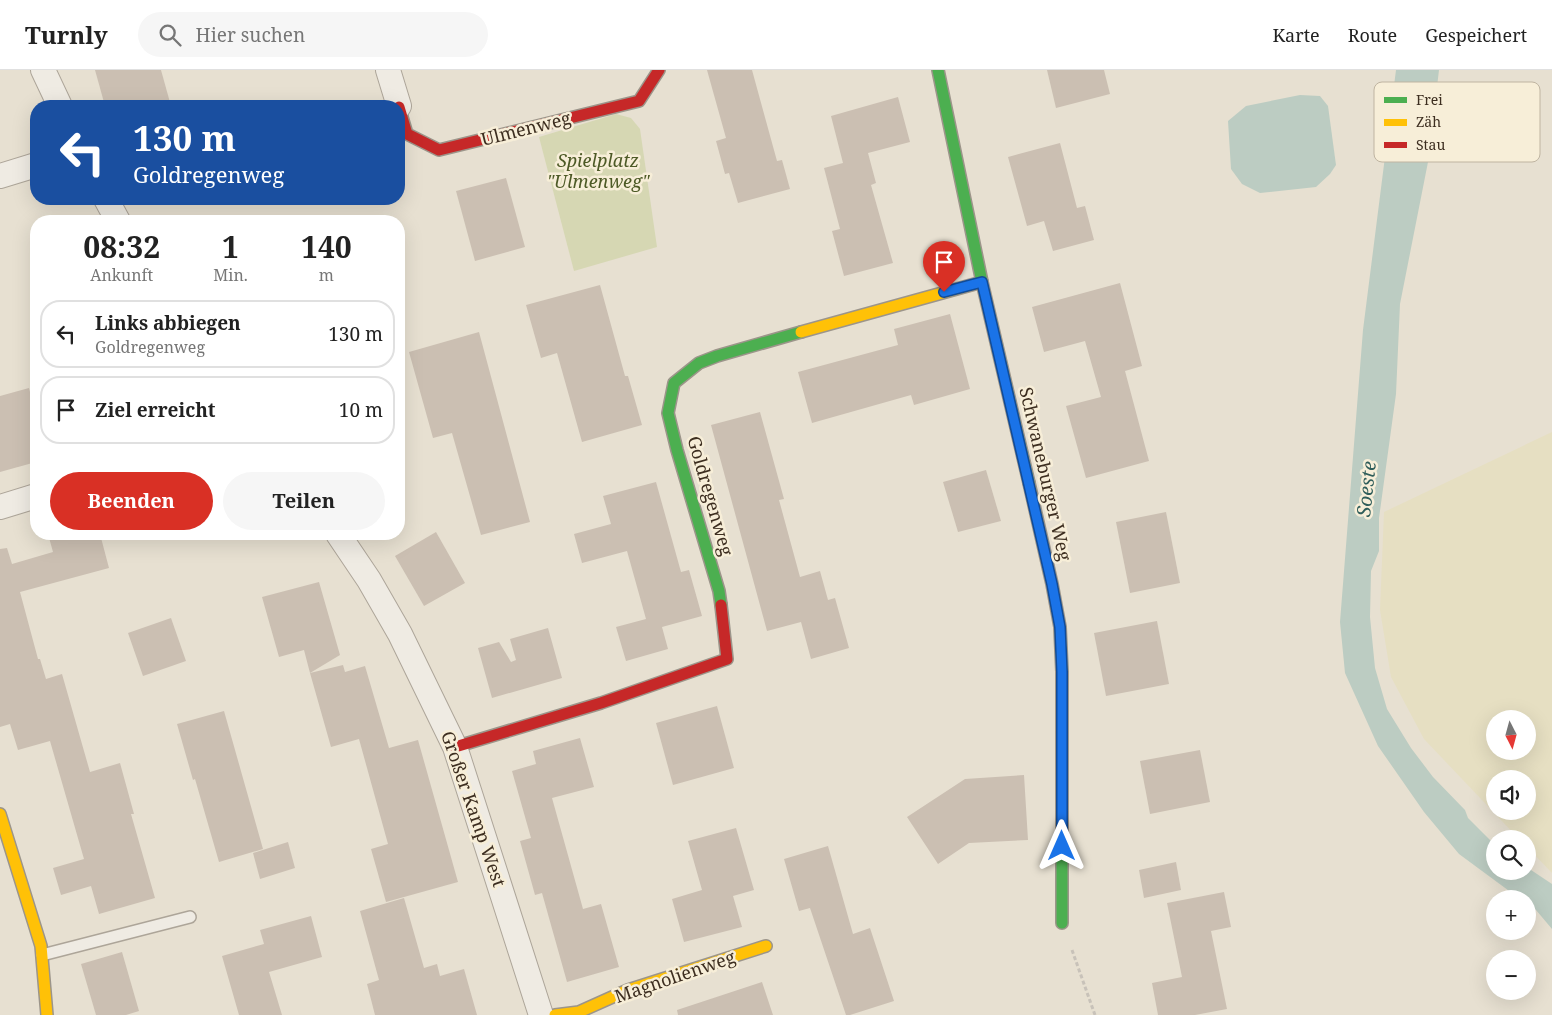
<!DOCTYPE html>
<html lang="de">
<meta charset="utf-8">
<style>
body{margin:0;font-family:"Noto Serif",serif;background:#f6f6f6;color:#222;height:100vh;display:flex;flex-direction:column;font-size:19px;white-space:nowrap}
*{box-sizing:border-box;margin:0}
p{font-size:16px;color:#767676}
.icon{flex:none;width:28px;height:28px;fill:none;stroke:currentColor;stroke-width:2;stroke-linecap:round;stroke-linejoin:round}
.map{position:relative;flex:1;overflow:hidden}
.sheet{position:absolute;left:30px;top:145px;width:375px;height:325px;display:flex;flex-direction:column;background:#fff;border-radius:20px;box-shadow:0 5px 20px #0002}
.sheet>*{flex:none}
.hud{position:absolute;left:30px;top:30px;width:375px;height:105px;border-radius:20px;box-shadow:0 5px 20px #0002;background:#1a4fa0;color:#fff;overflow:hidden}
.needle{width:32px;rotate:174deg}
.buttons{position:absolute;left:1486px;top:640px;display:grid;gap:10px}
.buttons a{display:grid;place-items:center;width:50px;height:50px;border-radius:50%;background:#fff;box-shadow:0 5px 20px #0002;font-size:25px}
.pin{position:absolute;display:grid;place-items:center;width:42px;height:42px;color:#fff;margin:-51px -21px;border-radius:50% 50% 50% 0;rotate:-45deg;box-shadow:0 0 5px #0007}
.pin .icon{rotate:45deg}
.me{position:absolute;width:55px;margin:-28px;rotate:0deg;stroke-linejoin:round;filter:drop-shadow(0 0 4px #0008)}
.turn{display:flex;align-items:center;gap:18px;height:105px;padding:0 20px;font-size:22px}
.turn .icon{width:65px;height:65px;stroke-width:2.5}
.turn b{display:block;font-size:35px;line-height:42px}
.eta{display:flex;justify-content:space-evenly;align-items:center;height:85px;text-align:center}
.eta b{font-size:30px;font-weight:700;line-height:35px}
.primary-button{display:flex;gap:10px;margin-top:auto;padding:10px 20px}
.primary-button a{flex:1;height:58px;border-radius:30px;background:#d93025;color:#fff;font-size:20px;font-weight:700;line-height:58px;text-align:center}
.primary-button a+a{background:#f6f6f6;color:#222}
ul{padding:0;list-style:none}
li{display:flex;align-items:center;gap:15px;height:68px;margin:0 10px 8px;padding:0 10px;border:2px solid #e0e0e0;border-radius:20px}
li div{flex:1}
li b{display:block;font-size:19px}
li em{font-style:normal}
header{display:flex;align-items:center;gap:30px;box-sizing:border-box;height:70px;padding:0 25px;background:#fff;border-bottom:1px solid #e0e0e0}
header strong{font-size:24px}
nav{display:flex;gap:28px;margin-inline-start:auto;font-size:18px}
.search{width:350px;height:45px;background:#f6f6f6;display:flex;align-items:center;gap:12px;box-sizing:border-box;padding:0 18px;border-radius:28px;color:#767676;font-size:19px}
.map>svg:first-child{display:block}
.farmland{fill:#e6dfc2;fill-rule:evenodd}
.green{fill:#d6d7b3}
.water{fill:#bcccc2}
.building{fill:#cbbfb2}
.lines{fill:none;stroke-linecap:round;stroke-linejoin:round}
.lane-casing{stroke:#ada599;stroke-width:14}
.street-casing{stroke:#ada599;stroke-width:26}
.fast-casing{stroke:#9c958a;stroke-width:14}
.slow-casing{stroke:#9c958a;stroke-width:14}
.jam-casing{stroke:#9c958a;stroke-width:14}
.path{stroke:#c8c2b9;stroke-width:3;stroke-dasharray:4 2.5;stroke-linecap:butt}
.lane{stroke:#efebe3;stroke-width:11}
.street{stroke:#efebe3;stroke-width:24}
.fast{stroke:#4caf50;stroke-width:11}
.slow{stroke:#ffc107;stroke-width:11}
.jam{stroke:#c62828;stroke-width:11}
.route-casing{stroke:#114b97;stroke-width:12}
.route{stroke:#1a73e8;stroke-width:9}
.labels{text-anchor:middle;stroke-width:5;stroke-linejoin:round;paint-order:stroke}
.street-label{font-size:18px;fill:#3d2e20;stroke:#f7eed8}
.park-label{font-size:18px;font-style:italic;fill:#4d5a26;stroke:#f7eed8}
.water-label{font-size:19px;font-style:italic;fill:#2f5d5a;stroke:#f7eed8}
.key{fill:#f7eed8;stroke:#bfb4a1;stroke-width:1}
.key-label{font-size:14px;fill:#3d2e20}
</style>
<header>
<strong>Turnly</strong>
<div class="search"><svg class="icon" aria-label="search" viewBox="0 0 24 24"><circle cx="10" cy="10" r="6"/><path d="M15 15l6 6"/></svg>Hier suchen</div>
<nav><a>Karte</a><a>Route</a><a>Gespeichert</a></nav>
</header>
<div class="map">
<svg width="1552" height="945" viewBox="0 0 1552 945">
<rect width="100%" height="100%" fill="#e7e0d1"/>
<path class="farmland" d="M1552,362V803L1528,778V769H1519L1424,669L1391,607L1380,540L1384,442ZM1495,649H1528V681H1495ZM1495,709H1528V741H1495Z"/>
<path class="green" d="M616,44L631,48L640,59L657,177L574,201L539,67Z"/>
<g class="water">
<path d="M1396,0H1439L1428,92L1400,234L1396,324L1379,448V481L1371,501L1370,547L1375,598L1387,639L1411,678L1433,707L1465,740L1468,748L1495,775V801H1528V798L1552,814V859L1536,840L1528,834V829H1520L1459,784L1424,742L1378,676L1345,603L1340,552L1363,260Z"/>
<path d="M1300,25L1320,26L1328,36L1336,95L1330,104L1316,117L1260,123L1242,114L1231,99L1228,51L1246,36Z"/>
</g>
<g class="building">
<path d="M95,0H161L171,36H105Z"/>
<path d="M707,0H752L777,91L782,90L790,119L738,133L729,103L725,104L716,71L726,68Z"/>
<path d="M1047,0H1104L1110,24L1056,38Z"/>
<path d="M898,27L910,72L868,83L876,113L871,115L893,193L844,206L832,161L840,159L824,98L843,93L831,46Z"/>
<path d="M1060,73L1077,138L1085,136L1094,170L1053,181L1044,151L1027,156L1008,87Z"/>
<path d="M506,108L525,177L475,191L456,121Z"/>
<path d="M1120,213L1142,296L1125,301L1149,391L1086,408L1066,336L1101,327L1085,271L1044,282L1032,237Z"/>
<path d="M600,215L625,306H628L642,355L582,372L557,283L541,288L526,235Z"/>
<path d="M950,244L970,319L914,335L911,325L812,353L798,302L898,275L894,259Z"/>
<path d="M479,262L530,452L481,465L452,363L433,368L409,282Z"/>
<path d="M29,318L36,346V392L0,402V326Z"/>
<path d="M760,342L784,429L779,430L800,507L820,501L828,530L835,528L849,578L811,589L801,552L767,561L711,355Z"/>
<path d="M986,400L1001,451L958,462L943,412Z"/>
<path d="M656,412L681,502L689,500L702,546L662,557L668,579L626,591L616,557L646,549L627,481L582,493L574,464L611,454L603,426Z"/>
<path d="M1166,442L1180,513L1130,523L1116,452Z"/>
<path d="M436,462L465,513L424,536L395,486Z"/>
<path d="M48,464H100L109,498L20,522L38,589H40L46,609L62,604L90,702L120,693L134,744H131L155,828L99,844L91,816L61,825L53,798L84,789L50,671L18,680L10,654L0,657V479L7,478L12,494L53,482Z"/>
<path d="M319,512L340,585L310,603L304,580L279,587L262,527Z"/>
<path d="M171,548L186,591L143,606L128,563Z"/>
<path d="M1157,551L1169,614L1106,626L1094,563Z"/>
<path d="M548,558L562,608L492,628L478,578L499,572L511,592L516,590L510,569Z"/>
<path d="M343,595L345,602L365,596L389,678L418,670L458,812L386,832L371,779L388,774L359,669L331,677L310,603Z"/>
<path d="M717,636L734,698L673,715L656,653Z"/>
<path d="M224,641L263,779L219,792L195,709L193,710L177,654Z"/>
<path d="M580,668L594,717L552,728L583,839L601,834L619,897L567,912L542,823L535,825L520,771L531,768L512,701L536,694L533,681Z"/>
<path d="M1200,680L1210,732L1150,744L1140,691Z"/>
<path d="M1024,705L1028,770L969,773L938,794L907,747L965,709Z"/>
<path d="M736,758L754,820L733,826L742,857L684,872L672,829L702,820L688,771Z"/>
<path d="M288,772L295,798L260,809L253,783Z"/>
<path d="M828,776L853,864L870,858L894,931L850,945H846L810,838L799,841L784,789Z"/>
<path d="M1176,792L1181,820L1144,828L1139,800Z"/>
<path d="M1224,822L1231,857L1211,861L1227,939L1195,945H1158L1152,913L1182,907L1167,833Z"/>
<path d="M404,828L424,898L437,894L440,906L464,899L477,945H375L367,914L379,910L360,841Z"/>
<path d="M311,846L322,887L269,902L282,945H239L222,886L264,874L260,860Z"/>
<path d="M122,882L139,941L126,945H96L81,894Z"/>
<path d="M762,912L773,945H678L677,940Z"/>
</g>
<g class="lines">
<g class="lane-casing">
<path id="lane" d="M42,885L190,847"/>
</g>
<g class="street-casing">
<g id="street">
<path d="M43,0L60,36"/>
<path d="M388,0L399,36"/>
<path d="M0,106L36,95"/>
<path d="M106,129L118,151"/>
<path d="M0,437L36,426"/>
<path d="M338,464L369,510L400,564L455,677L541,945"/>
</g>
</g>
<g class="fast-casing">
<g id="fast">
<path d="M938,0L982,212L1029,413"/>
<path d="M721,535L719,521L677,380L668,343L674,313L699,293L717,286L801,262"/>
<path d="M1062,661V853"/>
</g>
</g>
<g class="slow-casing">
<g id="slow">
<path d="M801,262L982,212"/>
<path d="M1029,413L1052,514L1060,557L1062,602V661"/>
<path d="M0,744L41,876L47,945"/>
<path d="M555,945L579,942L628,920L766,876"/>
</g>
</g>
<g class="jam-casing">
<g id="jam">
<path d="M399,37L407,64L439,80L639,31L659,0"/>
<path d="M455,677L601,633L727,589L721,535"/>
</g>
</g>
<path class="path" d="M1072,880L1095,945"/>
<use href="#lane" class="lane"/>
<use href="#street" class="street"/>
<use href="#fast" class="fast"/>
<use href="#slow" class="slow"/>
<use href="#jam" class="jam"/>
</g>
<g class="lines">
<g class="route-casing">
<path id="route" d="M944,222L982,212L1052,514L1060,557L1062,602V776"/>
</g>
<use href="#route" class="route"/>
</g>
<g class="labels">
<g class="street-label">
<text transform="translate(526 59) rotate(-14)" y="6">Ulmenweg</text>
<text transform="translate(1045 404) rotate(77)" y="6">Schwaneburger Weg</text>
<text transform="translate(710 426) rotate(74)" y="6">Goldregenweg</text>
<text transform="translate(473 739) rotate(71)" y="6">Großer Kamp West</text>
<text transform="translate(675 907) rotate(-19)" y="6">Magnolienweg</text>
</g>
<g class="park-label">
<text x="598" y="97">Spielplatz<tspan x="598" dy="21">"Ulmenweg"</tspan></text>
</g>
<g class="water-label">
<text transform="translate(1366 419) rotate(-84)" y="7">Soeste</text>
</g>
</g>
<rect x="1374" y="12" width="166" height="80" rx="8" class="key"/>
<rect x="1384" y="27" width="23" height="6" fill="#4caf50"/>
<rect x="1384" y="49" width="23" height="7" fill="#ffc107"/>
<rect x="1384" y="72" width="23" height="6" fill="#c62828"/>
<g class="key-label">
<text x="1416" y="35">Frei</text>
<text x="1416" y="57">Zäh</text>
<text x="1416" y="80">Stau</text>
</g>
</svg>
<div class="buttons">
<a><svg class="needle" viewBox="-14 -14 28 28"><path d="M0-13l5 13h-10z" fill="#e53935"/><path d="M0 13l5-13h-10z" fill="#767676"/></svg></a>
<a><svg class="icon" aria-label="sound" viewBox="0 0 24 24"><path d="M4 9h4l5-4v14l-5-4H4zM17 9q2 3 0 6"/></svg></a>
<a><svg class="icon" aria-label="search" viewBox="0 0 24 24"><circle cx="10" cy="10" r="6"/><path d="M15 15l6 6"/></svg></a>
<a>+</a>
<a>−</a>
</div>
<div class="pin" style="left:944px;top:222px;background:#d93025"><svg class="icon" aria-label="arrive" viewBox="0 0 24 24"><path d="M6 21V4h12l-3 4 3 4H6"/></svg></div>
<svg class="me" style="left:1062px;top:776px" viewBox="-20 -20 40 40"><path d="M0-17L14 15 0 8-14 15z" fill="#1a73e8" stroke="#fff" stroke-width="4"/></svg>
<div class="hud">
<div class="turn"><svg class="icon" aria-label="left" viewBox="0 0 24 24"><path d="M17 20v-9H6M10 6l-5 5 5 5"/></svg><div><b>130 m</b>Goldregenweg</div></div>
</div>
<section class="sheet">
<div class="eta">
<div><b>08:32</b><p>Ankunft</p></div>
<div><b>1</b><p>Min.</p></div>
<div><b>140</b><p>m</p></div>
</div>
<ul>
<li><svg class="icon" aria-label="left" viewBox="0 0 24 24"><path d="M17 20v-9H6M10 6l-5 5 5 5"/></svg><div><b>Links abbiegen</b><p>Goldregenweg</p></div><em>130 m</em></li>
<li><svg class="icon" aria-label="arrive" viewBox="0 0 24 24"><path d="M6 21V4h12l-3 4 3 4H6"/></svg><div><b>Ziel erreicht</b></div><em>10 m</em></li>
</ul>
<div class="primary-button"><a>Beenden</a><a>Teilen</a></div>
</section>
</div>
